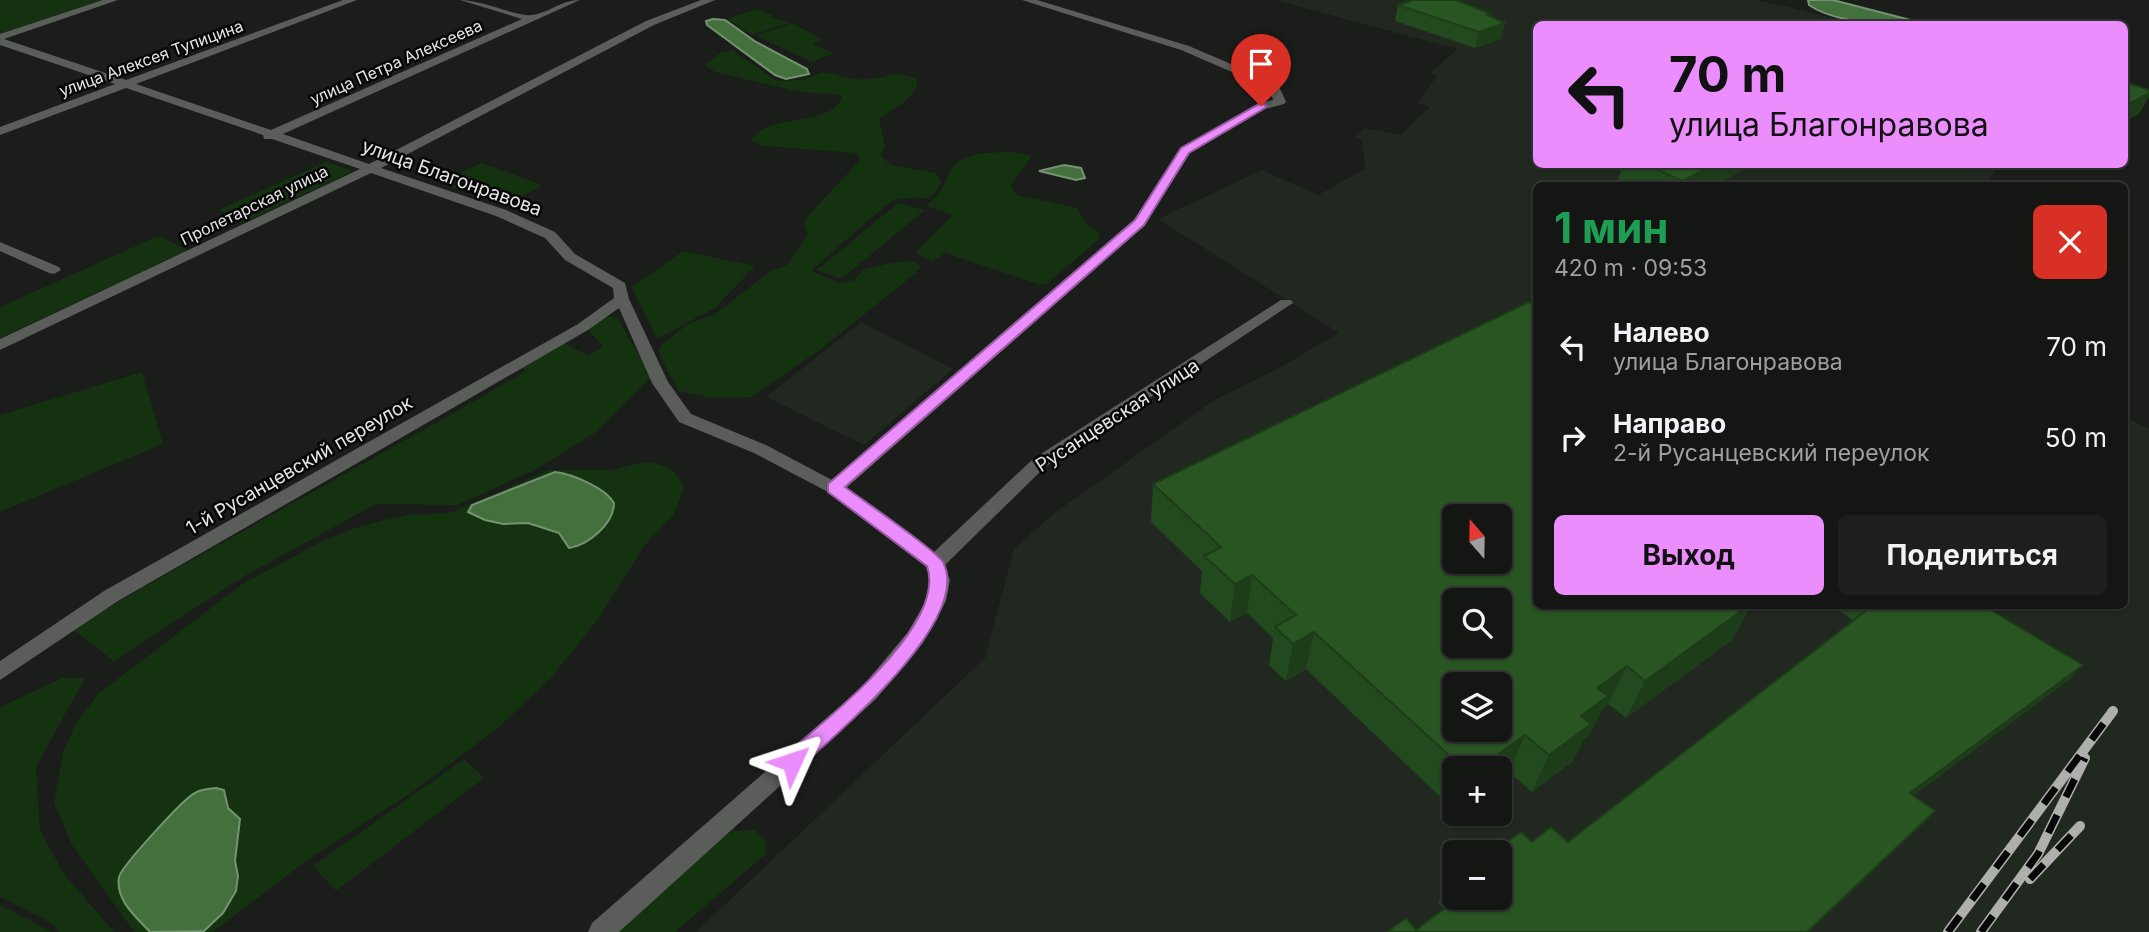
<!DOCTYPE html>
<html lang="ru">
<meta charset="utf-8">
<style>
body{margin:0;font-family:Inter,sans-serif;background:#1d1f1d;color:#f1f3f6;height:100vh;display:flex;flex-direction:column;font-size:26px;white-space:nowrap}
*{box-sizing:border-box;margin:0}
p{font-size:23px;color:#9d9fa0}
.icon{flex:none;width:38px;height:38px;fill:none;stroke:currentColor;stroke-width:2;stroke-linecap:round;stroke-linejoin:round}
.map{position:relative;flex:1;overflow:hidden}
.details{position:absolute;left:1533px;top:182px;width:595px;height:427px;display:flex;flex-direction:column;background:#141614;border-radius:10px;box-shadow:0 2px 5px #0004,0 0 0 2px #333534}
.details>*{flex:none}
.banner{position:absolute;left:1533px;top:21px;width:595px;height:147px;border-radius:10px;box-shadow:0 2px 5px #0004,0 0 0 2px #333534;background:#eb8dfc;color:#111;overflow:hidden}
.needle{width:46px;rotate:340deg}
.controls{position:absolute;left:1442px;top:504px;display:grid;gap:14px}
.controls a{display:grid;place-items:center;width:70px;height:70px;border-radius:10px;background:#141614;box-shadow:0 2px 5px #0004,0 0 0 2px #333534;font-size:35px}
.pin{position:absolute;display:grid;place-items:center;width:60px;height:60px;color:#fff;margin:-72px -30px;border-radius:50% 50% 50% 0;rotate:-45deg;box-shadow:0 0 7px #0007}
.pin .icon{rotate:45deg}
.me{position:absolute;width:77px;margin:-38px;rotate:48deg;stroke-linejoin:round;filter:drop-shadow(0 0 5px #0008)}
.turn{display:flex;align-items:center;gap:24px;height:147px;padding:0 21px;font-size:32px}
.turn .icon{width:91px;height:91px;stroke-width:2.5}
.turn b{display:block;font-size:49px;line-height:60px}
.round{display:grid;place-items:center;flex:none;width:74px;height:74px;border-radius:10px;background:#1d1f1d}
.head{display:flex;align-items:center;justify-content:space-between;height:119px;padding:0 21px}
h1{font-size:42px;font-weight:700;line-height:52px;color:#1e9e55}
.primary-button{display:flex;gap:14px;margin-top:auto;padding:14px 21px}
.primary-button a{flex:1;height:80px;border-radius:10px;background:#eb8dfc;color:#111;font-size:28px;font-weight:700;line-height:80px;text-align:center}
.primary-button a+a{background:#1d1f1d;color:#f1f3f6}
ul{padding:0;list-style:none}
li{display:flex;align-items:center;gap:21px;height:91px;padding:0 21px}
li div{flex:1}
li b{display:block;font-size:26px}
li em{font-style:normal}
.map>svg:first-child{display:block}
.built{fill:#212820;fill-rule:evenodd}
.green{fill:#143210;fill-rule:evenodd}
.water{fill:#44703e;stroke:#749370;stroke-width:2}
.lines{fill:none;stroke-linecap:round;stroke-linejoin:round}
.minor{fill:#5b5d5b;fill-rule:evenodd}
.rail-casing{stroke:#afb0ae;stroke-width:10}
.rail{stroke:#060706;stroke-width:7;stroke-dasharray:20;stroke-linecap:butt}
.wall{fill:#23491e}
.shaded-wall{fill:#1d3c18}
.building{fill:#295523;stroke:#1d3c18;stroke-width:2;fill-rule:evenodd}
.route{fill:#eb8dfc;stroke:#995ca4;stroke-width:2}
.labels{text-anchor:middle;stroke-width:5;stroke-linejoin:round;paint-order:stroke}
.far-street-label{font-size:16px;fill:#e5e6e4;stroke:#060706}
.street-label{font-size:19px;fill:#e5e6e4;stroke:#060706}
</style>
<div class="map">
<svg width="2149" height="932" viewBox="0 0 2149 932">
<rect width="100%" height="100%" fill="#1a1d1a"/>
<g class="built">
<path d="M1275,0H1755L1788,7L1855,24H1536V164L1998,165L1989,181L2000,185L1536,186V606H2124L2125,417L2149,429V932H696L985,658L1014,549L1053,514L1216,399L1277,369L1339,333L1158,219L1262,170L1318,195L1365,169L1362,140L1355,137L1365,128L1400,135L1430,107L1418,103L1437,76L1431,73L1457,49ZM1454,516H1500V562H1454ZM1454,600H1500V646H1454ZM1454,684H1500V730H1454ZM1454,768H1500V814H1454ZM1454,852H1500V898H1454Z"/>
<path d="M861,322L953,369L864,445L766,397Z"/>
</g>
<g class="green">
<path d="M0,0H103L0,34Z"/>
<path d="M757,9L772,15L770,17L789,23L752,35L727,19Z"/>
<path d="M792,23L822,39L812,44L834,53L812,62L756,36Z"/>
<path d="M732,50L777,81L802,80L823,72C840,75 848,80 868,79C892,78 890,69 917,79C918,100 891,108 879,119L885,146L880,155L891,165L935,173L941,181C933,208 915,194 895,200C887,202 827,258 814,268L813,272L840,283L854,280L864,269L891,263L912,261L921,266L916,273L821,349L751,397L713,398L679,391L661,359L659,350L662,344L688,324L715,314L772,270L786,266L808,235L804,225L805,219L860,160L857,153L764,146L750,141C768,111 835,129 842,95L800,92L715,72L705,65L721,52Z"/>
<path d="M1014,152L1032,156L1011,186L1017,195L1077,208L1087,225L1100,233L1098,240L1047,284L1041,285L945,253L932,262L915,252L953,215L926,206C944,191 941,189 951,170C961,150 995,153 1014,152Z"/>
<path d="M326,162L353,171L245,222L218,210Z"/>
<path d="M481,163L540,184L541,187L504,204L445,185L448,178Z"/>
<path d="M898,203L925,210L841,279L817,270Z"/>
<path d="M158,236L188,250L0,338V307Z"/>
<path d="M683,251L755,266L715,308L657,339L632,287Z"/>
<path d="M605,317H617L651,377L596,432L535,470L457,505L376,504L243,577L114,661L72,629C222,540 376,459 526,371L521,367L563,342L588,356L603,347L587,328Z"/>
<path d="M142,372L163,444L0,512V415Z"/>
<path d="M643,462C664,464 675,467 684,487L674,514L644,546L599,618L551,678L497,729L411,793L313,856L213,932H202L216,922L238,876L235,861L240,819L228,808L226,795L216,788C182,792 178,810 158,832C146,844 133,854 123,867L132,914L150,932H134L72,845L54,803L63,752L76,723L98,694L241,585L324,540L361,526L406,515L450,513L549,470H611ZM555,472C577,476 604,489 614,508C607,530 586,551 563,542V536L559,533L528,523L503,524L485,520L468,512L472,505Z"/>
<path d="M62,678H85L36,767L40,830L64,874L114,932H60L48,921L0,897V707Z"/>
<path d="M464,759L484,778L336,891L313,866Z"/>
<path d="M755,830L766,841L765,855L675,932H615L704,851L732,831Z"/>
<path d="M0,905L52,932H0Z"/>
</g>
<g class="water">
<path d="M1808,0H1833L1926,24C1893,25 1836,24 1809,5Z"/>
<path d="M713,19L725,20L756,42L807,69L809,74L786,79L775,75L707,25L706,21Z"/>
<path d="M1064,165L1081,168L1085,178L1076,180L1039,171Z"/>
<path d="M555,472C572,474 606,488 614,503C614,524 588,545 569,548L559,533L528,523L503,524L485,520L468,512L472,505Z"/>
<path d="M216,788L224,790L228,808L240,819L235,861L238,876L236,891L223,913L204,931L150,932C136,917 115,900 119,877C121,867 184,798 195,793C201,789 209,789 216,788Z"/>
</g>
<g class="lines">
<g class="minor">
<path d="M103,0H118L4,39L126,80L343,0H357L136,84L271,130L522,19L460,0C482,0 518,17 532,15C549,13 561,0 580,0L283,134L369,164L646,21L701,0H715L654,25L381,168L506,210L555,232L575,254L625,283L629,299L668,382L691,414L766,445L832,480L1134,220L1181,148L1257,104L1273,100L1269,88L1181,50L1022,0H1037L1189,46L1278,84L1286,102L1284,104L1265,109L1190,153L1144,226L846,488L934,552L1033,459L1281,300H1291L1293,303L1045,467L945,565L950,580L946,601L922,644L876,699L619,932H588L592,923L862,687L908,632L926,601L930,580L926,567L828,492L754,453L679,422L652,383L619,308L588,330L118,601L0,680V661L104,591L578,324L614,298L613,288L565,260L545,238L496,216L371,173L0,350V339L360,169L272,139H264L263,135L126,88L0,135V127L115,84L0,45V34Z"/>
<path d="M0,242L59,267L61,270L54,274L49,273L0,251Z"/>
</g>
<g class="rail-casing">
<g id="rail">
<path d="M2030,879L2080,826"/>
<path d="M1948,932L2113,711"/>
<path d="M1981,932L2038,854L2085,758"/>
</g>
</g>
<use href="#rail" class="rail"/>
</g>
<g class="wall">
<path d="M1398,5L1491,14V17L1501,39L1475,48L1395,21Z"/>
<path d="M1623,164H1755L1712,186H1631L1618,180Z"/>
<path d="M1153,484L1536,606H1751L1732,640L1626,718L1608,704L1603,708L1590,734L1584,739L1573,761L1532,792L1509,772L1500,779V768H1454V810L1306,669L1286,681L1269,665L1273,638L1247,613L1230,622L1200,593L1202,571L1151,522Z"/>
<path d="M1832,606H1984L2070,679L1914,795L1923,824L1416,930L1444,909L1438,903L1443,890L1500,898L1502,865L1500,863L1499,852L1502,846L1532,842H1568L1853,620Z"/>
</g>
<g class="shaded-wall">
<path d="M1491,14L1488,29L1505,23L1501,39L1475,48L1479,32L1487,15Z"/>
<path d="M2149,93V97L2139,114L2124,122V109L2127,105Z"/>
<path d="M1716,164H1755L1712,186H1680L1682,181Z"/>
<path d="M1252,575L1247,613L1230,622L1235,584Z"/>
<path d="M1748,606H1751L1732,640L1626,718L1645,681Z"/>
<path d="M1314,632L1306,669L1286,681L1293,644Z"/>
<path d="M2083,665L2070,679L1899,806L1910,793Z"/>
<path d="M1627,666L1608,704L1603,708L1590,734L1584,739L1573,761L1532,792L1549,755L1581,716L1597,688Z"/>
<path d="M1525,735L1509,772L1500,779V768H1479Z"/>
<path d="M1935,811L1923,824L1809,932H1807Z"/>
</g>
<g class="building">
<path d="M1414,0H1456L1491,14L1487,15L1505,23L1479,32L1398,5Z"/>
<path d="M2124,82L2149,90V93L2127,105H2124Z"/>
<path d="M1645,164H1716L1682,181Z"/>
<path d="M1529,302L1536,306V606H1748L1645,681L1627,666L1597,688L1608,696L1581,716L1591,724L1549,755L1525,735L1479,768H1463L1314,632L1293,644L1275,627L1296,615L1252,575L1235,584L1204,556L1221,547L1153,484ZM1454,516H1500V562H1454ZM1454,600H1500V646H1454ZM1454,684H1500V730H1454Z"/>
<path d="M1863,606H1984L2083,665L1910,793L1935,811L1807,932H1387L1406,918L1416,930L1454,901L1443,890L1454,882V898H1500V866L1513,856L1502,846L1521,832L1532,842L1551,827L1568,842L1868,609Z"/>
</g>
<path class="route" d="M1261,103L1267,106L1265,108L1189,153L1144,225L845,487C861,499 936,550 943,562C973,620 838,733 799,768L792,770L785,768L782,762L785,755C825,720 948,626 927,566L828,492V484L1135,220L1181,148Z"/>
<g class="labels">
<g class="far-street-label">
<text transform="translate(151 58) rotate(-20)" y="6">улица Алексея Тупицина</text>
<text transform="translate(396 62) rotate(-24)" y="6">улица Петра Алексеева</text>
<text transform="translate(254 205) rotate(-26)" y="6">Пролетарская улица</text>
</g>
<g class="street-label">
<text transform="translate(452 177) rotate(20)" y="7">улица Благонравова</text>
<text transform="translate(1117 415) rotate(-33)" y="7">Русанцевская улица</text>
<text transform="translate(299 465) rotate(-30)" y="7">1-й Русанцевский переулок</text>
</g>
</g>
</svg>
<div class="controls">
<a><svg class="needle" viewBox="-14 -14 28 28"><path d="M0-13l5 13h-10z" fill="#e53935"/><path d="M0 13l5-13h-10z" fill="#9d9fa0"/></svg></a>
<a><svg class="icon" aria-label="search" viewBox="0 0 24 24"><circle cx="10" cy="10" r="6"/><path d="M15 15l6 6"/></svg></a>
<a><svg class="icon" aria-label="layers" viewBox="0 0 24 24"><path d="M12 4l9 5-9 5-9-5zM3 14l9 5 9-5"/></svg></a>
<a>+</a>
<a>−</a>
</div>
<div class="pin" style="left:1261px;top:106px;background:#d93025"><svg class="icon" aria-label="arrive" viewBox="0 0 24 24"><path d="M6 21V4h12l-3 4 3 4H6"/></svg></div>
<svg class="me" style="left:792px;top:762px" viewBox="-20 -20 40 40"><path d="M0-17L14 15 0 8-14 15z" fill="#eb8dfc" stroke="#fff" stroke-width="4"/></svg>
<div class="banner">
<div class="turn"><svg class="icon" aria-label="left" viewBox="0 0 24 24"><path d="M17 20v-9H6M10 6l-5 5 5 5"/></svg><div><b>70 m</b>улица Благонравова</div></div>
</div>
<section class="details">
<div class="head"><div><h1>1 мин</h1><p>420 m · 09:53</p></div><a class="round" style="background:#d93025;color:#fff"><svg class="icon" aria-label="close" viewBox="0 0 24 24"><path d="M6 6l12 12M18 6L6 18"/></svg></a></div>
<ul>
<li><svg class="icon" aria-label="left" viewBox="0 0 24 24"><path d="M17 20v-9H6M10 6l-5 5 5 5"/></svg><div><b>Налево</b><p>улица Благонравова</p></div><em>70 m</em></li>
<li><svg class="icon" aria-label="right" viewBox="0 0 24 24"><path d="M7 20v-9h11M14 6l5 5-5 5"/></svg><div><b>Направо</b><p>2-й Русанцевский переулок</p></div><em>50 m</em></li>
</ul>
<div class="primary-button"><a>Выход</a><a>Поделиться</a></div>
</section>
</div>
